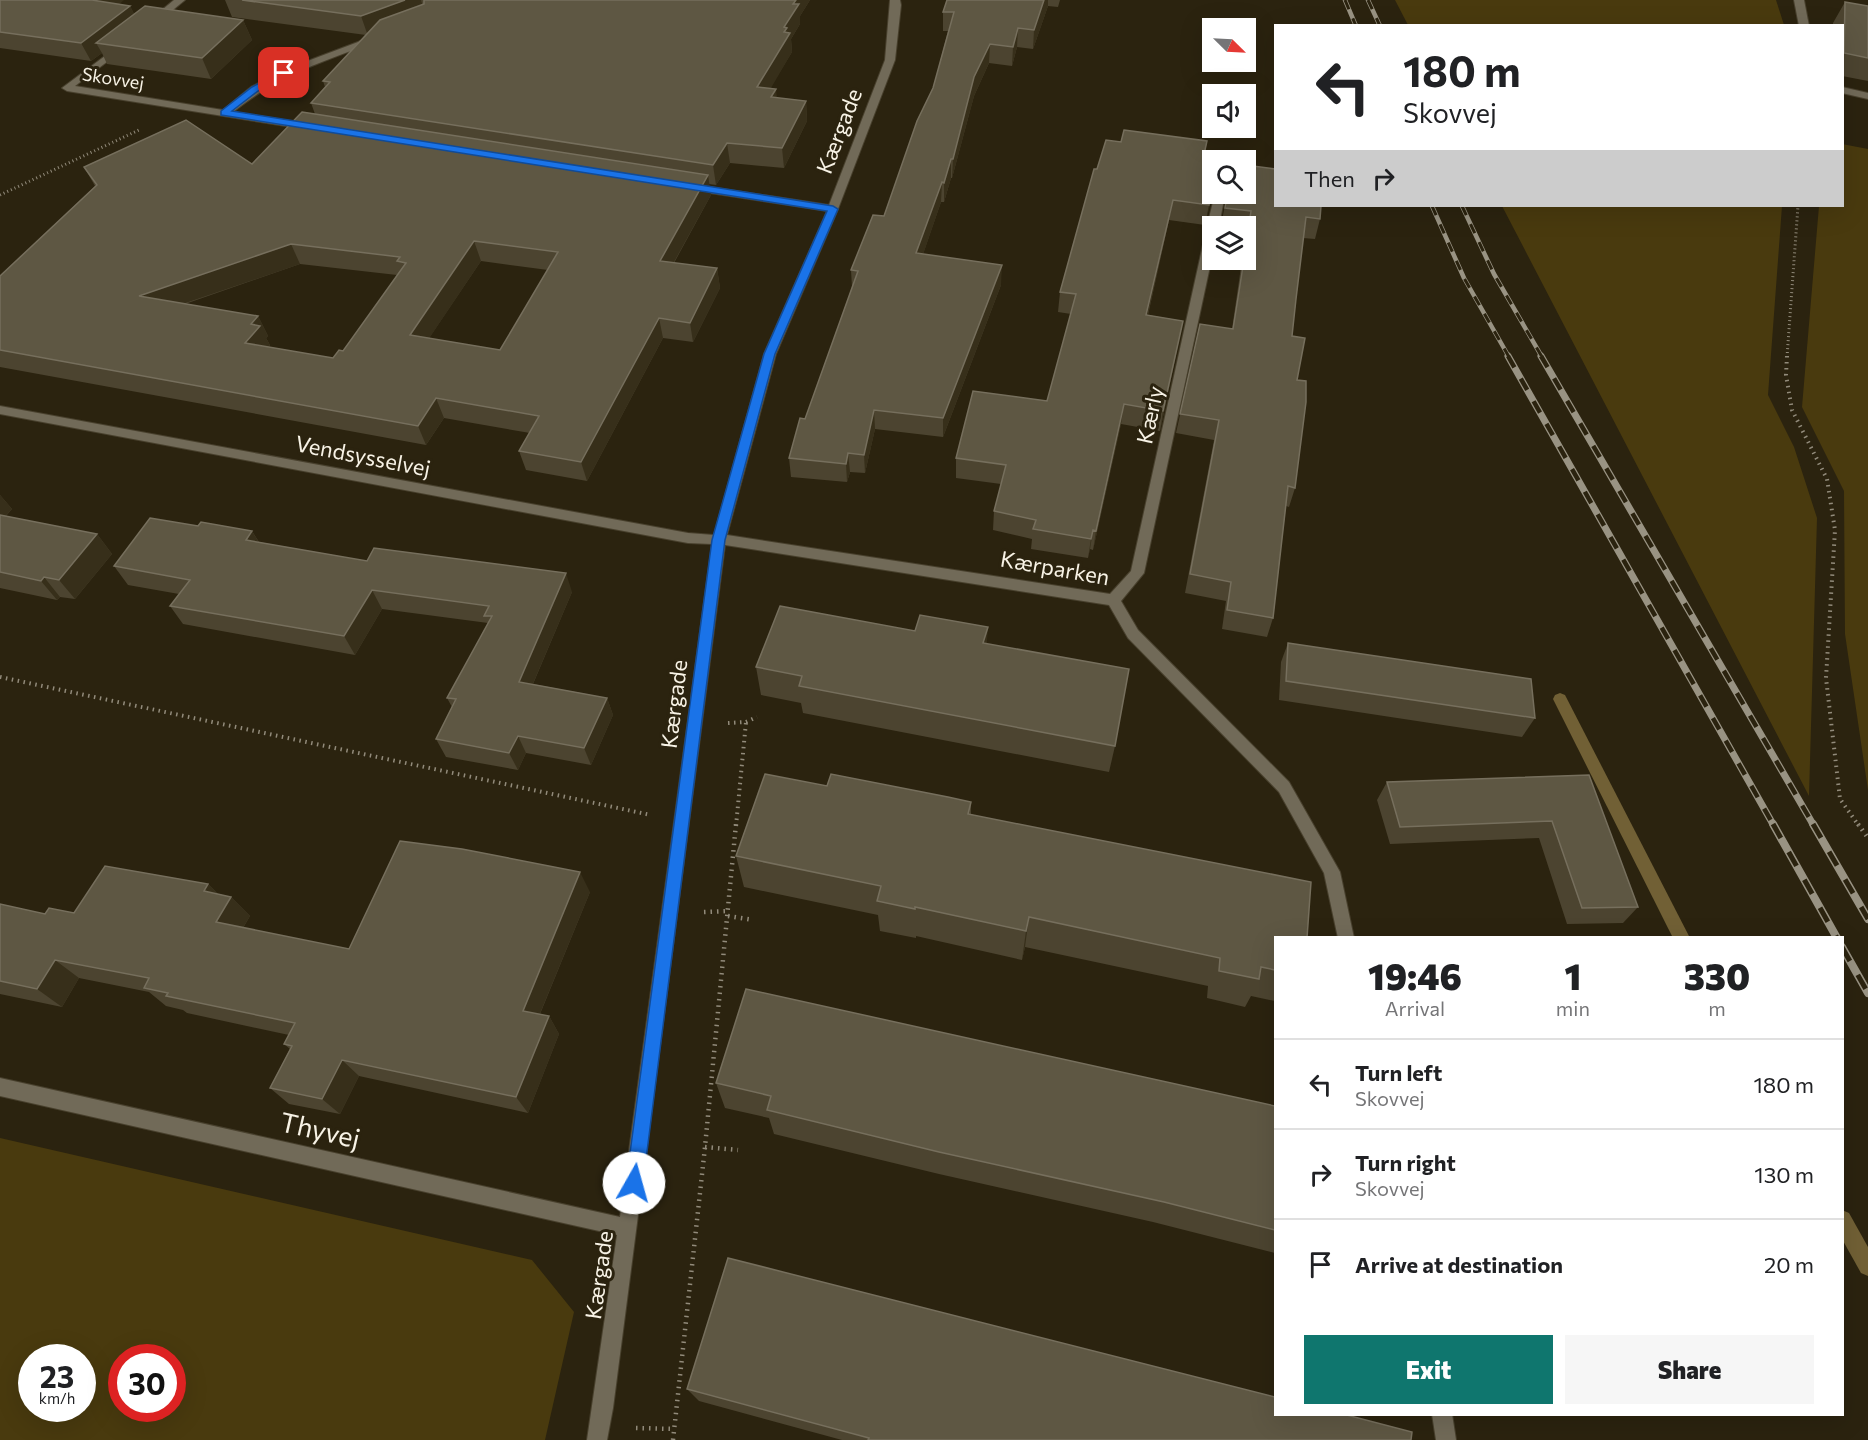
<!DOCTYPE html>
<meta charset="utf-8">
<style>
body{margin:0;font-family:Commissioner,sans-serif;background:#f6f6f6;color:#202124;height:100vh;display:flex;flex-direction:column;font-size:22px;white-space:nowrap}
*{box-sizing:border-box;margin:0}
p{font-size:20px;color:#757577}
.icon{flex:none;width:33px;height:33px;fill:none;stroke:currentColor;stroke-width:2;stroke-linecap:round;stroke-linejoin:round}
.map{position:relative;flex:1;overflow:hidden}
.panel{position:absolute;left:1274px;top:936px;width:570px;height:480px;display:flex;flex-direction:column;background:#fff;border-radius:0px;box-shadow:0 6px 24px #0002}
.panel>*{flex:none}
.banner{position:absolute;left:1274px;top:24px;width:570px;height:183px;border-radius:0px;box-shadow:0 6px 24px #0002;background:#fff;color:#202124;overflow:hidden}
.needle{width:39px;rotate:114deg}
.buttons{position:absolute;left:1202px;top:18px;display:grid;gap:12px}
.buttons a{display:grid;place-items:center;width:54px;height:54px;border-radius:0px;background:#fff;box-shadow:0 6px 24px #0002;font-size:30px}
.speed{position:absolute;left:18px;top:1344px;display:flex;gap:12px;font-size:30px;font-weight:700;text-align:center}
.speed>*{display:grid;place-content:center;width:78px;height:78px;border-radius:50%;background:#fff;box-shadow:0 6px 24px #0002;line-height:1}
.speed small{font-size:15px;font-weight:400}
.speed .limit{border:9px solid #d22;background:#fff;color:#111}
.pin{position:absolute;display:grid;place-items:center;width:51px;height:51px;color:#fff;margin:-26px;border-radius:12px;box-shadow:0 3px 9px #0006}
.me{position:absolute;width:66px;margin:-33px;rotate:7deg;stroke-linejoin:round;filter:drop-shadow(0 0 4px #0008)}
.turn{display:flex;align-items:center;gap:21px;height:126px;padding:0 30px;font-size:27px}
.turn .icon{width:78px;height:78px;stroke-width:2.5}
.turn b{display:block;font-size:42px;line-height:51px}
.then{display:flex;align-items:center;height:57px;padding:0 30px;background:#0003;gap:12px;font-size:22px}
.eta{display:flex;justify-content:space-evenly;align-items:center;height:102px;text-align:center}
.eta b{font-size:36px;font-weight:800;line-height:42px}
.primary-button{display:flex;gap:12px;margin-top:auto;padding:12px 30px}
.primary-button a{flex:1;height:69px;border-radius:0px;background:#0f766e;color:#fff;font-size:24px;font-weight:800;line-height:69px;text-align:center}
.primary-button a+a{background:#f6f6f6;color:#202124}
ul{padding:0;list-style:none}
li{display:flex;align-items:center;gap:18px;height:90px;padding:0 30px;border-top:2px solid #e0e0e0}
li div{flex:1}
li b{display:block;font-size:22px}
li em{font-style:normal}
.map>svg:first-child{display:block}
.green{fill:#493a0e;fill-rule:evenodd}
.lines{fill:none;stroke-linecap:round;stroke-linejoin:round}
.stream{fill:#716035;fill-rule:evenodd}
.minor-casing{stroke:#48402d;stroke-width:2}
.path-far2{stroke:#928b7b;stroke-width:3;stroke-dasharray:1 3;stroke-linecap:butt}
.path-far1{stroke:#928b7b;stroke-width:4;stroke-dasharray:1.5 4.5;stroke-linecap:butt}
.path{stroke:#928b7b;stroke-width:4.5;stroke-dasharray:1.5 5;stroke-linecap:butt}
.minor{fill:#716a58;fill-rule:evenodd}
.rail-far2-casing{stroke:#999383;stroke-width:4.5}
.rail-far1-casing{stroke:#999383;stroke-width:7}
.rail-casing{stroke:#999383;stroke-width:8}
.rail-far2{stroke:#2b230f;stroke-width:3;stroke-dasharray:10;stroke-linecap:butt}
.rail-far1{stroke:#2b230f;stroke-width:4.5;stroke-dasharray:13;stroke-linecap:butt}
.rail{stroke:#2b230f;stroke-width:5;stroke-dasharray:16;stroke-linecap:butt}
.wall{fill:#4c4430;fill-rule:evenodd}
.shaded-wall{fill:#372f1a}
.building{fill:#5e5743;stroke:#766f5d;stroke-width:1.5;fill-rule:evenodd}
.route{fill:#1a73e8;stroke:#114b97;stroke-width:1.5}
.labels{text-anchor:middle;stroke-width:6;stroke-linejoin:round;paint-order:stroke}
.far-street-label{font-size:18px;fill:#f8f3e6;stroke:#2b230f}
.street-label{font-size:22px;fill:#f8f3e6;stroke:#2b230f}
.near-street-label{font-size:27px;fill:#f8f3e6;stroke:#2b230f}
</style>
<div class="map">
<svg width="1868" height="1440" viewBox="0 0 1868 1440">
<rect width="100%" height="100%" fill="#2b230f"/>
<g class="green">
<path d="M1395,0H1776L1784,25H1408Z"/>
<path d="M1842,144L1868,149V790L1845,634L1844,491L1802,407L1819,206H1842Z"/>
<path d="M1502,206H1782L1768,395L1794,447L1817,518L1809,796Z"/>
<path d="M0,1138L532,1260L574,1312L545,1440H0ZM32,1358H82V1408H32ZM122,1358H172V1408H122Z"/>
</g>
<g class="lines">
<g class="stream">
<path d="M1560,693L1565,695L1690,938H1673L1553,699L1555,695Z"/>
<path d="M1842,1210L1849,1213L1868,1247V1276L1861,1273L1842,1239Z"/>
</g>
<g class="minor-casing">
<g id="minor">
<path d="M174,0H185L157,23H151V19Z"/>
<path d="M890,0H900L901,5L895,60L838,209L776,354L727,535L1110,594L1131,571L1206,231L1209,228L1207,226L1215,194H1225L1219,226H1212V257L1144,573L1121,601L1138,630L1289,782L1340,872L1354,938H1338L1324,873L1279,792L1128,638L1109,605L725,545L613,1408L607,1440H587L617,1235L0,1096V1078L620,1217L712,544L688,543L0,414V406L688,533L714,535L764,354L827,211L690,190L685,187L690,184L829,205L885,60Z"/>
<path d="M1794,0H1804L1809,26H1799Z"/>
<path d="M374,36L379,39L377,41C323,62 280,74 233,112L315,125V129L311,130L67,91L62,88L121,44L124,45V49L75,86L223,110L251,87L281,71Z"/>
<path d="M1842,87L1868,93V99L1842,93Z"/>
<path d="M1432,1414H1452L1456,1440H1436Z"/>
</g>
</g>
<g class="path-far2">
<path d="M0,195L139,130"/>
<path d="M1787,357L1798,206"/>
</g>
<g class="path-far1">
<path d="M1787,356L1786,375L1792,410L1827,479L1835,530L1826,678L1840,799L1859,826"/>
<path d="M0,677L651,815"/>
<path d="M728,723L746,722L757,717"/>
<path d="M736,826L746,722"/>
</g>
<g class="path">
<path d="M1858,824L1868,838"/>
<path d="M704,912L728,911"/>
<path d="M728,916L753,920"/>
<path d="M705,1147L738,1150"/>
<path d="M636,1428L675,1429"/>
<path d="M673,1440L705,1147L736,824"/>
</g>
<use href="#minor" class="minor"/>
<g class="rail-far2-casing">
<g id="rail-far2">
<path d="M1345,0L1356,26"/>
<path d="M1368,0L1380,26"/>
<path d="M1432,206L1464,278L1509,357"/>
<path d="M1462,206L1494,274L1542,357"/>
</g>
</g>
<g class="rail-far1-casing">
<g id="rail-far1">
<path d="M1508,356L1774,826"/>
<path d="M1541,356L1814,826"/>
</g>
</g>
<g class="rail-casing">
<g id="rail">
<path d="M1773,824L1837,938"/>
<path d="M1813,824L1868,919"/>
<path d="M1842,947L1868,993"/>
</g>
</g>
<use href="#rail-far2" class="rail-far2"/>
<use href="#rail-far1" class="rail-far1"/>
<use href="#rail" class="rail"/>
</g>
<g class="wall">
<path d="M0,0L119,4L130,6L134,14L243,20L252,40L211,79L107,64L102,53L91,61L0,48Z"/>
<path d="M225,0H810L800,16V24L791,39L792,52L770,88L776,89V98L806,101L807,121L784,168L730,163L716,185L709,184L711,195L674,263L717,268L720,288L693,342L663,338L587,481L526,470L519,451L530,433L444,418L426,445L0,367V276L95,186L84,167L252,164L315,114L311,103L325,87L323,81L366,35L232,17ZM481,261L548,270L500,350L429,338ZM300,264L397,275L343,351L333,358L269,347L270,345L266,338L268,336L258,316L185,304Z"/>
<path d="M947,0H1060L1058,7L1048,6L1033,49L1017,47L1012,66L989,63L974,96L952,178H951L944,202H941L923,254L1001,285L943,437L875,429L865,473L850,472L847,482L791,477L789,458L805,419L852,287L851,270L884,216L933,88L948,31H943V12Z"/>
<path d="M1845,2L1868,6V81L1842,76V26H1833V23Z"/>
<path d="M1207,141L1204,159L1212,194L1205,225L1169,220L1148,315L1183,321L1160,431L1121,424L1093,550L1090,549L1088,558L1031,549L1032,539L993,530L994,511L1001,484L956,478V458L1047,401L1071,314L1058,312L1060,292L1097,169L1121,142Z"/>
<path d="M1226,194H1245L1320,219L1315,239L1303,238L1292,336L1297,380L1295,488L1289,507L1286,506L1273,618L1267,637L1222,629L1226,601L1185,593L1214,440L1176,433L1200,324L1232,329L1242,260H1245V243L1247,231H1245V226H1221L1227,194Z"/>
<path d="M0,495L12,509L6,516L97,534L112,554L75,599L60,597L57,600L0,588Z"/>
<path d="M198,526L252,531L259,542L367,561L572,592L533,684L607,698L613,715L591,765L526,753L518,770L446,757L436,739L452,707L447,698L488,623L382,609L355,655L183,624L170,606L179,594L128,585L114,566Z"/>
<path d="M1288,643L1535,718L1522,737L1279,700L1281,662Z"/>
<path d="M987,644L1115,746L1109,772L803,713L801,703L761,695L756,667Z"/>
<path d="M1589,775L1638,907L1623,923L1567,924L1539,838L1390,844L1377,800L1387,782Z"/>
<path d="M827,786L971,802V814L1275,938V1001L1251,996L1245,1007L1207,998L1208,986L1025,947L1022,960L916,936V938L880,931L878,915L744,887L736,856Z"/>
<path d="M208,884L218,894L231,897L250,916L243,928L349,949L590,892L540,1014L549,1016L559,1034L528,1113L359,1076L340,1114L289,1104L270,1088L290,1049L284,1044L289,1035L187,1013L183,1010L166,1006L149,992L79,978L62,1007L0,994V904L45,914L74,913Z"/>
<path d="M716,1083L1275,1106V1253L1153,1222L939,1174L774,1134L769,1118L725,1108Z"/>
<path d="M687,1389L1411,1440H842L699,1401Z"/>
</g>
<g class="shaded-wall">
<path d="M93,0H124L102,19Z"/>
<path d="M405,0H421L425,14L368,36L361,16Z"/>
<path d="M796,0H810L800,16V24L791,39L792,52L760,107L757,87L793,4Z"/>
<path d="M1044,0H1048V6L1033,49L1034,30Z"/>
<path d="M130,6L139,24L96,43L102,53L91,61L81,43Z"/>
<path d="M243,20L252,40L211,79L202,58Z"/>
<path d="M1018,28L1017,47L1012,66L1013,47Z"/>
<path d="M990,44L989,63L974,96L952,178L953,159L974,77Z"/>
<path d="M776,89L778,109L771,97Z"/>
<path d="M806,101L807,121L784,168L782,148Z"/>
<path d="M727,143L730,163L716,185L713,165Z"/>
<path d="M951,159V178L944,202V183Z"/>
<path d="M708,175L711,195L664,280L660,261Z"/>
<path d="M942,182L941,202L917,272L916,253Z"/>
<path d="M1212,194H1213L1205,225L1209,205Z"/>
<path d="M1173,200L1169,220L1143,335L1146,315Z"/>
<path d="M474,241L481,261L418,355L410,335Z"/>
<path d="M291,244L300,264L150,315L139,296Z"/>
<path d="M1002,265L1001,285L943,437V418Z"/>
<path d="M717,268L720,288L693,342L690,323Z"/>
<path d="M258,316L268,336L266,338L270,345L256,363L245,343L251,324Z"/>
<path d="M659,318L663,338L587,481L581,462Z"/>
<path d="M1183,321L1179,341L1160,431L1163,411Z"/>
<path d="M436,398L444,418L426,445L418,426Z"/>
<path d="M1124,404L1121,424L1093,550L1096,531Z"/>
<path d="M874,410L875,429L865,473L864,455Z"/>
<path d="M848,453L850,472L847,482L846,464Z"/>
<path d="M0,495L12,509L0,522Z"/>
<path d="M1093,530L1090,549L1088,558L1091,539Z"/>
<path d="M252,531L264,551L246,540Z"/>
<path d="M97,534L112,554L75,599L59,580Z"/>
<path d="M566,573L572,592L526,700L519,682Z"/>
<path d="M44,577L60,597L57,600L41,581Z"/>
<path d="M372,590L382,609L355,655L344,636Z"/>
<path d="M988,627L986,655L983,643Z"/>
<path d="M607,698L613,715L591,765L584,748Z"/>
<path d="M518,736L526,753L518,770L509,753Z"/>
<path d="M580,872L590,892L534,1028L523,1011Z"/>
<path d="M208,884L227,904L231,897L250,916L235,941L216,922L204,891Z"/>
<path d="M1029,917L1025,947L1022,960L1026,931Z"/>
<path d="M55,960L79,978L62,1007L37,989Z"/>
<path d="M549,1016L559,1034L528,1113L516,1097Z"/>
<path d="M342,1060L359,1076L340,1114L322,1099Z"/>
</g>
<g class="building">
<path d="M0,0H93H92L130,6L81,43L0,32Z"/>
<path d="M242,0H405L361,16Z"/>
<path d="M424,0H796L793,4H799L784,27L787,28L784,32L790,33L757,87L776,89L771,97L806,101L782,148L727,143L713,165L311,103L330,82L323,81L380,20L424,4Z"/>
<path d="M947,0H1044L1034,30L1018,28L1013,47L990,44L974,77L953,159H951L944,183L942,182L916,253L1002,265L943,418L874,410L864,455L848,453L846,464L789,458L800,418L805,419L858,271L851,270L873,215L884,216L917,121L933,88L954,12H943Z"/>
<path d="M1845,2L1868,6V58L1844,53Z"/>
<path d="M145,6L243,20L202,58L96,43Z"/>
<path d="M302,112L708,175L660,261L717,268L690,323L659,318L581,462L519,451L539,416L436,398L418,426L0,350V276L97,185L84,167L186,120L252,164ZM474,241L558,252L500,350L410,335ZM291,244L400,257L397,261L406,263L343,351L339,350L333,358L245,343L260,326L251,324L258,316L139,296Z"/>
<path d="M1124,130L1207,141L1203,159L1212,160V192L1209,205L1173,200L1146,315L1183,321L1163,411L1124,404L1096,531L1093,530L1091,539L1033,529L1036,520L994,511L1006,465L956,458L973,391L1047,401L1076,294L1060,292L1094,169H1097L1106,140L1121,142Z"/>
<path d="M1245,165L1275,169V206H1321L1320,219L1306,217L1296,299L1292,336L1305,338L1297,380L1306,381V402L1295,488L1288,486L1273,618L1227,610L1231,582L1190,574L1219,420L1180,414L1200,324L1233,329L1244,260H1245V252L1251,211L1225,208L1227,194H1245Z"/>
<path d="M0,515L97,534L59,580L44,577L41,581L0,572Z"/>
<path d="M150,518L198,526L201,522L252,531L246,540L367,561L374,548L566,573L519,682L607,698L584,748L518,736L509,753L436,739L456,699L447,698L492,616H484L489,606L372,590L344,636L170,606L190,580L114,566Z"/>
<path d="M780,606L915,631L920,615L988,627L983,643L1129,669L1115,746L799,686L802,676L756,667Z"/>
<path d="M1288,643L1531,679L1535,718L1286,681Z"/>
<path d="M765,774L827,786L831,774L948,797L971,802L968,814L1311,882L1307,938H1275V970L1261,967L1259,979L1219,971L1220,958L1029,917L1026,931L915,907V909L877,901L881,886L736,856Z"/>
<path d="M1589,775L1638,907L1582,908L1552,821L1400,827L1387,782Z"/>
<path d="M400,841L462,849L580,872L523,1011L549,1016L516,1097L342,1060L322,1099L270,1088L292,1046L284,1044L295,1023L166,996L168,993L144,988L149,978L55,960L37,989L0,981V904L45,914L49,908L74,913L105,866L208,884L204,891L231,897L216,922L349,949Z"/>
<path d="M746,989L1275,1106V1230L1164,1202L939,1152L767,1110L771,1096L716,1083Z"/>
<path d="M728,1258L1275,1397V1414H1343L1412,1432L1411,1440H868L869,1438L687,1389Z"/>
</g>
<path class="route" d="M281,71L289,73L258,91L232,111L833,206L838,209L775,354L725,540L643,1183L640,1189L634,1192L628,1189L626,1183L712,540L764,354L827,211L221,115V111L252,87Z"/>
<g class="labels">
<g class="far-street-label">
<text transform="translate(113 79) rotate(9)" y="6">Skovvej</text>
</g>
<g class="street-label">
<text transform="translate(839 131) rotate(-69)" y="8">Kærgade</text>
<text transform="translate(1150 415) rotate(-78)" y="8">Kærly</text>
<text transform="translate(363 456) rotate(11)" y="8">Vendsysselvej</text>
<text transform="translate(1055 568) rotate(10)" y="8">Kærparken</text>
<text transform="translate(674 704) rotate(-83)" y="8">Kærgade</text>
<text transform="translate(599 1275) rotate(-82)" y="8">Kærgade</text>
</g>
<g class="near-street-label">
<text transform="translate(320 1131) rotate(13)" y="9">Thyvej</text>
</g>
</g>
</svg>
<div class="buttons">
<a><svg class="needle" viewBox="-14 -14 28 28"><path d="M0-13l5 13h-10z" fill="#e53935"/><path d="M0 13l5-13h-10z" fill="#757577"/></svg></a>
<a><svg class="icon" aria-label="sound" viewBox="0 0 24 24"><path d="M4 9h4l5-4v14l-5-4H4zM17 9q2 3 0 6"/></svg></a>
<a><svg class="icon" aria-label="search" viewBox="0 0 24 24"><circle cx="10" cy="10" r="6"/><path d="M15 15l6 6"/></svg></a>
<a><svg class="icon" aria-label="layers" viewBox="0 0 24 24"><path d="M12 4l9 5-9 5-9-5zM3 14l9 5 9-5"/></svg></a>
</div>
<div class="speed"><div>23<small>km/h</small></div><div class="limit">30</div></div>
<div class="pin" style="left:284px;top:73px;background:#d93025"><svg class="icon" aria-label="arrive" viewBox="0 0 24 24"><path d="M6 21V4h12l-3 4 3 4H6"/></svg></div>
<svg class="me" style="left:634px;top:1183px" viewBox="-20 -20 40 40"><circle r="19" fill="#fff"/><path d="M0-13L10 11 0 6-10 11z" fill="#1a73e8"/></svg>
<div class="banner">
<div class="turn"><svg class="icon" aria-label="left" viewBox="0 0 24 24"><path d="M17 20v-9H6M10 6l-5 5 5 5"/></svg><div><b>180 m</b>Skovvej</div></div>
<div class="then">Then<svg class="icon" aria-label="right" viewBox="0 0 24 24"><path d="M7 20v-9h11M14 6l5 5-5 5"/></svg></div>
</div>
<section class="panel">
<div class="eta">
<div><b>19:46</b><p>Arrival</p></div>
<div><b>1</b><p>min</p></div>
<div><b>330</b><p>m</p></div>
</div>
<ul>
<li><svg class="icon" aria-label="left" viewBox="0 0 24 24"><path d="M17 20v-9H6M10 6l-5 5 5 5"/></svg><div><b>Turn left</b><p>Skovvej</p></div><em>180 m</em></li>
<li><svg class="icon" aria-label="right" viewBox="0 0 24 24"><path d="M7 20v-9h11M14 6l5 5-5 5"/></svg><div><b>Turn right</b><p>Skovvej</p></div><em>130 m</em></li>
<li><svg class="icon" aria-label="arrive" viewBox="0 0 24 24"><path d="M6 21V4h12l-3 4 3 4H6"/></svg><div><b>Arrive at destination</b></div><em>20 m</em></li>
</ul>
<div class="primary-button"><a>Exit</a><a>Share</a></div>
</section>
</div>
